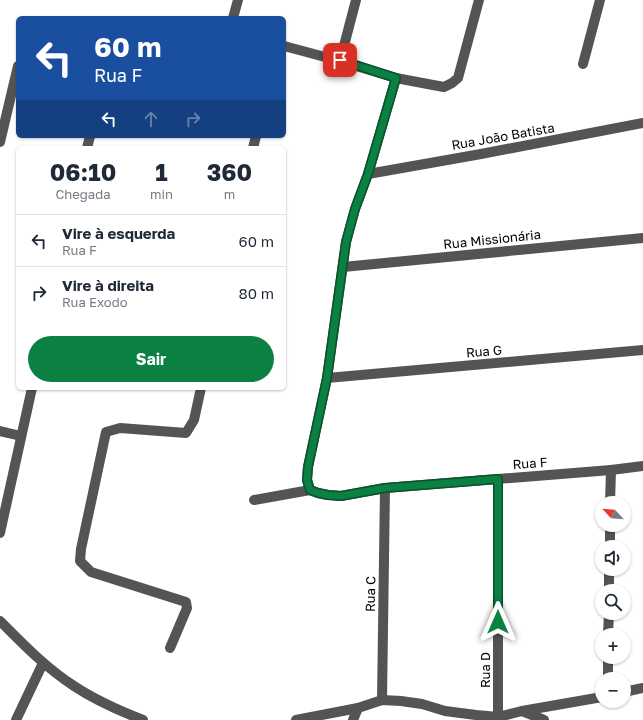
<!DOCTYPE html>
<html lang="pt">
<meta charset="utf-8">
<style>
body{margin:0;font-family:"Golos Text",sans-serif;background:#f2f2f3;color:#1f2937;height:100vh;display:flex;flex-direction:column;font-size:15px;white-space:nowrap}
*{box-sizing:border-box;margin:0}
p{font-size:13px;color:#747a83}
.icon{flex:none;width:22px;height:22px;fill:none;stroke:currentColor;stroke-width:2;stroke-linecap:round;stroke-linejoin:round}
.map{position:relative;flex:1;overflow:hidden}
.details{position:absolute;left:16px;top:146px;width:270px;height:244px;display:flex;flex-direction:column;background:#fff;border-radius:6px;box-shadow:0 1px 3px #0004}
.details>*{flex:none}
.banner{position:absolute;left:16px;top:16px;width:270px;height:122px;border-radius:6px;box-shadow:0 1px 3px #0004;background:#1a4fa0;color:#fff;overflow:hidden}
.needle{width:26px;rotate:296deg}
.tools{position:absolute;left:595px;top:496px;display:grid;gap:8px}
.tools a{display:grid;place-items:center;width:36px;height:36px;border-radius:50%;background:#fff;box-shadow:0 1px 3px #0004;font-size:20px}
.pin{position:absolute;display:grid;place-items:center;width:34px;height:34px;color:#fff;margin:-17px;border-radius:8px;box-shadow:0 2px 6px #0006}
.me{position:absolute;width:44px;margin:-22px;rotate:0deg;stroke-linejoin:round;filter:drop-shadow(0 0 3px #0008)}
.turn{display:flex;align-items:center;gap:14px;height:84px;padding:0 12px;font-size:18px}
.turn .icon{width:52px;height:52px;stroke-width:2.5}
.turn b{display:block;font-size:28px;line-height:34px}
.lanes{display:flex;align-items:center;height:38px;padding:0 12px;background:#0003;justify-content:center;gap:20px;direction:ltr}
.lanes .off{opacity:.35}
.eta{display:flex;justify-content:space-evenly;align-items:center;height:68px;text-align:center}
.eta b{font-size:24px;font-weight:700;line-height:28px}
.primary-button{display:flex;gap:8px;margin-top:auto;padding:8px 12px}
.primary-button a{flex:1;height:46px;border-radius:24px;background:#0b8043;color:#fff;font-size:16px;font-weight:700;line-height:46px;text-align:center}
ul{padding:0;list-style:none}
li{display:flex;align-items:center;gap:12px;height:52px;padding:0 12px;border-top:1px solid #e0e1e3}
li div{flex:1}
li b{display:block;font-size:15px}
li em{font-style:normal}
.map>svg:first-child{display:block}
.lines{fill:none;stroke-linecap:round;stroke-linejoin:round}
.minor{stroke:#545454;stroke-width:10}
.route-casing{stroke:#07532c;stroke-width:10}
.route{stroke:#0b8043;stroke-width:7}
.labels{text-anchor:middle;stroke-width:3.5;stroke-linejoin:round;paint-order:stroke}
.street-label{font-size:13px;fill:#000;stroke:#fff}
</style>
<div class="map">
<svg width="643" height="720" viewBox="0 0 643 720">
<rect width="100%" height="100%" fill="#fff"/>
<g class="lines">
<g class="minor">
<path d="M233,18L238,0"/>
<path d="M284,46L340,61L396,78L433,85L444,87L452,83L458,78L479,0"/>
<path d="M340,61L356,0"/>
<path d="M583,64L600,0"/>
<path d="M0,142L18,66"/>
<path d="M87,148L90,136"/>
<path d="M253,148L256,136"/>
<path d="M368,174L481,154L643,123"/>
<path d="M343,267L643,238"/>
<path d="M327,378L643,350"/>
<path d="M0,431L21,436"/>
<path d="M310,490L307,480L308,467L327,378L346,242L355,209L368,174L396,78"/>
<path d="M254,500L310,490L318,493L328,495L341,496L385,488L611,470L643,466"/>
<path d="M610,503L611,470"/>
<path d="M0,533L32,388"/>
<path d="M610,547V525"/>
<path d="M609,591V569"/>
<path d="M0,621C23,644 46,668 74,686C95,700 120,711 143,720"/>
<path d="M608,635L609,613"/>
<path d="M170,648L187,608L186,602L91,572L80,561L81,549L106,432L120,428L186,433L194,420L201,388"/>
<path d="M608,679V657"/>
<path d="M624,692L643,688"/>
<path d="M382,700L385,488"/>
<path d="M522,711L544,720"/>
<path d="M16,720L43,663"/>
<path d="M296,720L358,708L382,700L401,701L422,704L445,711L476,715L498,717L522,711L602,697"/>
<path d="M353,720L358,708"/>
<path d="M495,720L498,717V479"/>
</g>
</g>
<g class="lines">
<g class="route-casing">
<path id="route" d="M340,60L396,78L368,174L355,209L346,242L327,378L308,467L307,480L310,490L318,493L328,495L341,496L385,488L498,479V622"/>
</g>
<use href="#route" class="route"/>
</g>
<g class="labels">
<g class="street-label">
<text transform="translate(503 136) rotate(-10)" y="5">Rua João Batista</text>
<text transform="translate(492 239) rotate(-6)" y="5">Rua Missionária</text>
<text transform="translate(484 351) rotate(-5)" y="5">Rua G</text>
<text transform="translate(530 463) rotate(-4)" y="5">Rua F</text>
<text transform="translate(370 594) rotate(-89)" y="5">Rua C</text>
<text transform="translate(485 670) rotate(-90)" y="5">Rua D</text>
</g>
</g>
</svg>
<div class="tools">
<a><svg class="needle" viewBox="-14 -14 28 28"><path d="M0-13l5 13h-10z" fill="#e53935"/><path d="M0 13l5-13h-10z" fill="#747a83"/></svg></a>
<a><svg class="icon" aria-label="sound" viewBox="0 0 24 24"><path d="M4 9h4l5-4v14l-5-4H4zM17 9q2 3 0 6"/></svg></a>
<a><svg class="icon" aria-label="search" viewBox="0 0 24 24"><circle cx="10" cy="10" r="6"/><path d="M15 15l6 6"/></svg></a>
<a>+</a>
<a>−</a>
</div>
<div class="pin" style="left:340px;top:60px;background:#d93025"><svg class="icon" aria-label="arrive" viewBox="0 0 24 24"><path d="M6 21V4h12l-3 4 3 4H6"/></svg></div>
<svg class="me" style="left:498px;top:622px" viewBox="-20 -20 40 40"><path d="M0-17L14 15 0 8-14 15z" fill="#0b8043" stroke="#fff" stroke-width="4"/></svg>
<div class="banner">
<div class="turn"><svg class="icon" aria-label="left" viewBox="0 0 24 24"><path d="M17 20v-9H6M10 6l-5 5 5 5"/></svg><div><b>60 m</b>Rua F</div></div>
<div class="lanes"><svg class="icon" aria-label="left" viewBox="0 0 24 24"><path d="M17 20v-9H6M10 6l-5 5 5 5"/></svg><svg class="icon off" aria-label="ahead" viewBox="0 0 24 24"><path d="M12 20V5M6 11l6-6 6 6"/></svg><svg class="icon off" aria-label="right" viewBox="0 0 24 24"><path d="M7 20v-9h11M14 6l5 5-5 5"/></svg></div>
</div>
<section class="details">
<div class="eta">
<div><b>06:10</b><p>Chegada</p></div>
<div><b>1</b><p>min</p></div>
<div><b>360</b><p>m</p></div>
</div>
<ul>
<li><svg class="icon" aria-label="left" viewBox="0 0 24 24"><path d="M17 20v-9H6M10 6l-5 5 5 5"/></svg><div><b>Vire à esquerda</b><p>Rua F</p></div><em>60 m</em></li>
<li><svg class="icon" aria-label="right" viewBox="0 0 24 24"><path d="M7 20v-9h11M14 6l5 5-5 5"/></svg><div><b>Vire à direita</b><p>Rua Exodo</p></div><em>80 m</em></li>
</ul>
<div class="primary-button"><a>Sair</a></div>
</section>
</div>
